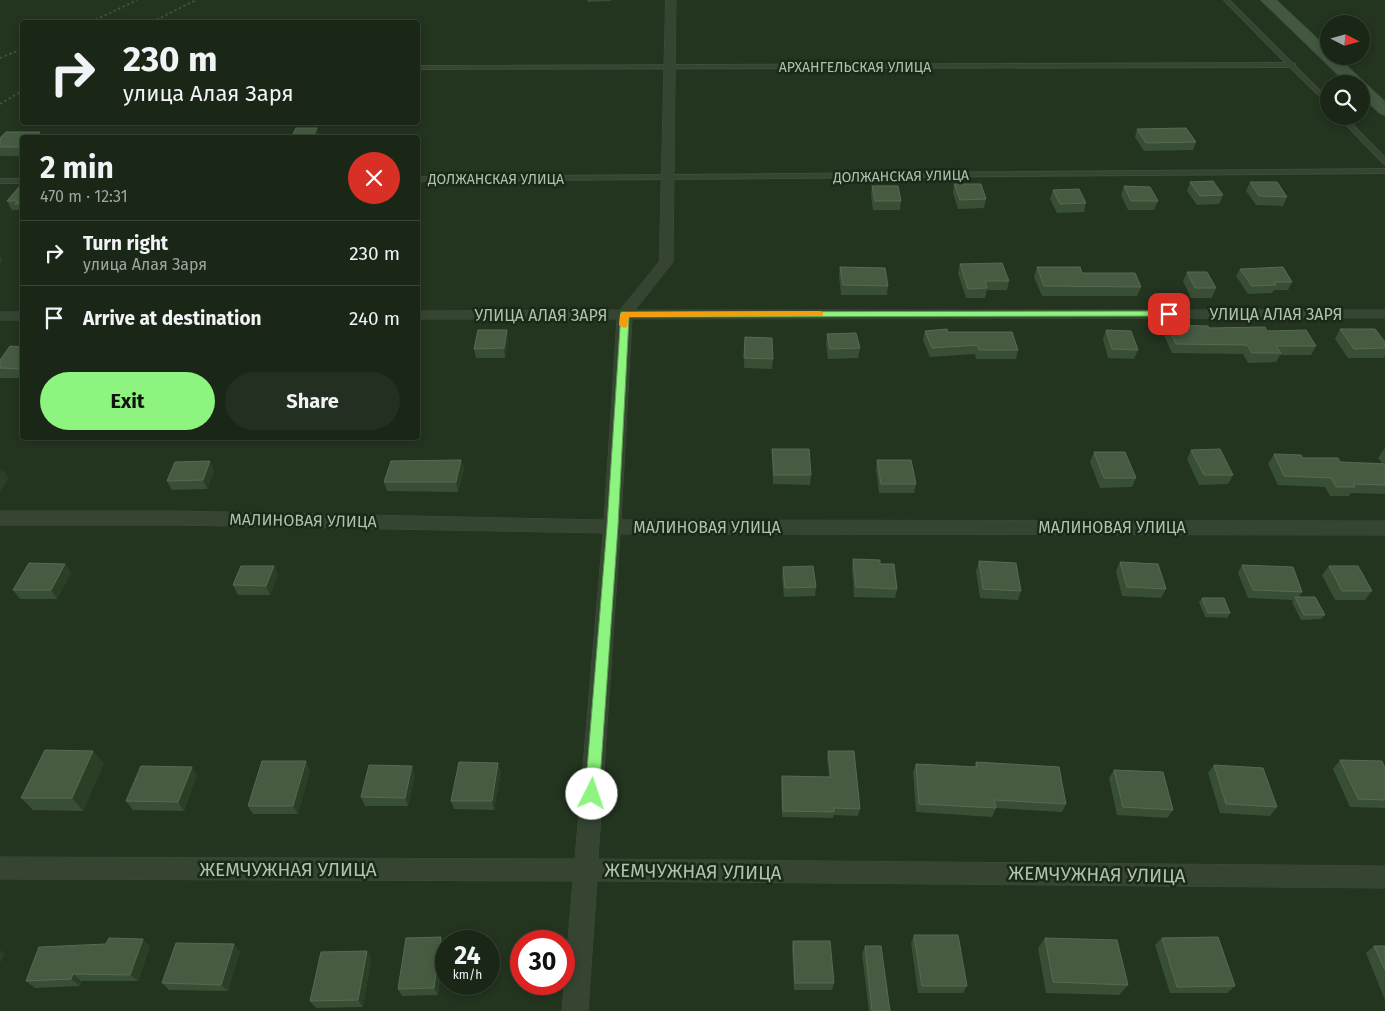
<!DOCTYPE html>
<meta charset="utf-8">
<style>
body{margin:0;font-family:"Fira Sans",sans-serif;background:#232f20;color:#f1f3f6;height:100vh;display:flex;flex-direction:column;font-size:19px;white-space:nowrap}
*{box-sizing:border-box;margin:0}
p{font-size:16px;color:#9fa5a1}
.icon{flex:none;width:28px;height:28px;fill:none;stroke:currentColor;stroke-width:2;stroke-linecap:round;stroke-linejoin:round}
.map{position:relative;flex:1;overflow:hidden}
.drawer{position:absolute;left:20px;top:135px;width:400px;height:305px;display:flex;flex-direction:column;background:#1a2717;border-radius:5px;box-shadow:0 2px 8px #0003,0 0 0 1px #384436}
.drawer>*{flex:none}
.guide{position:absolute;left:20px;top:20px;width:400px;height:105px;border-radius:5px;box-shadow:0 2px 8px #0003,0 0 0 1px #384436;background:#1a2717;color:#f1f3f6;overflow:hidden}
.needle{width:32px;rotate:96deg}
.fabs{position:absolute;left:1320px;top:15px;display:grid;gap:10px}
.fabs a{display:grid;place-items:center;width:50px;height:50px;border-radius:50%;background:#1a2717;box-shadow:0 2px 8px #0003,0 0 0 1px #384436;font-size:25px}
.speed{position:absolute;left:435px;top:930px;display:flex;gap:10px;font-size:25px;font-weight:700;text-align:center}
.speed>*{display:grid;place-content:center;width:65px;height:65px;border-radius:50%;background:#1a2717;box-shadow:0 2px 8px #0003,0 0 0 1px #384436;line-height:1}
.speed small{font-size:12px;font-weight:400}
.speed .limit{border:8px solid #d22;background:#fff;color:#111}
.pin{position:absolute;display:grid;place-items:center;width:42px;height:42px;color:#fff;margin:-21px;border-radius:10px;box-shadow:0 2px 8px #0006}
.me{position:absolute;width:55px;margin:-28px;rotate:4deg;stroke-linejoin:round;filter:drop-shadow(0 0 4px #0008)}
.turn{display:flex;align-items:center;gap:18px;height:105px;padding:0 20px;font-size:22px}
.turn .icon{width:65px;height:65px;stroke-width:2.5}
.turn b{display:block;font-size:35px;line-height:42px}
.round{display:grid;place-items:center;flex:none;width:52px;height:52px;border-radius:26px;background:#232f20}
.overview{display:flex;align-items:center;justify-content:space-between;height:85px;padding:0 20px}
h1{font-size:30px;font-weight:700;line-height:38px}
.action{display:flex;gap:10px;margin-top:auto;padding:10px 20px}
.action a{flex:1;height:58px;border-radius:30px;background:#8df47f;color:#111;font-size:20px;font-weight:700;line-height:58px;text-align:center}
.action a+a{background:#232f20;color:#f1f3f6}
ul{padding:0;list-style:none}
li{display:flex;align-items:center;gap:15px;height:65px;padding:0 20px;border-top:1px solid #384436}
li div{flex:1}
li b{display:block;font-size:19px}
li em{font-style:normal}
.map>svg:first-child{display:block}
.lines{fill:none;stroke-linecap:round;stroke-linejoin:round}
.lane-casing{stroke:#3f4e3c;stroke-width:2}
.street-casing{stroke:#3f4e3c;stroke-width:1}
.secondary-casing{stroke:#3f4e3c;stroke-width:2}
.path{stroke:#474e39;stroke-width:2;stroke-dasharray:2.5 2.5;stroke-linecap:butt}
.lane{fill:#354532;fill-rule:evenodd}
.street{fill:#354532;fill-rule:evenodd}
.secondary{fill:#435840;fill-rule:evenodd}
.wall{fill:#394f35}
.shaded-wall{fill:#2b3f27}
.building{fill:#465b42;stroke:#566b52}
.route{fill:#8df47f;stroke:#5c9f53}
.slow{fill:#f59e0b}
.labels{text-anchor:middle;stroke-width:5;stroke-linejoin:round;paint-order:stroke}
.far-street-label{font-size:14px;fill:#afc2ac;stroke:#1b2918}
.street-label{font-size:16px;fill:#afc2ac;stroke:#1b2918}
.near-street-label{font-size:19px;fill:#afc2ac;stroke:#1b2918}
</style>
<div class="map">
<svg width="1385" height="1011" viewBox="0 0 1385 1011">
<rect width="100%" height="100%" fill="#23341f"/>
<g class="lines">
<g class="lane-casing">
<g id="lane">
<path d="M1224,0H1229L1292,63L1295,64V66L1329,100V105L1290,67L418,69V66L1286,63Z"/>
<path d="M1338,116H1344L1385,158V164L1383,163Z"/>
<path d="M1385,169V173L418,181V177Z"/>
<rect x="0" y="179" width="22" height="4"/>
</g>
</g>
<g class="street-casing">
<g id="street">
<path d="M666,0H676L673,262L635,310H1385V318L632,319L621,520L1385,521V535L620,534L598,859L1385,866V888L597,881L588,1011H562L573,881L0,879V857L575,859L603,533L175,525H0V511H175L604,520L617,319H418V311L620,310L659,262Z"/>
<rect x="0" y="312" width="22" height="8"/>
</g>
</g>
<g class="secondary-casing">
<path id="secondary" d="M1261,0H1276L1329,50V56H1336L1385,102V115L1380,113L1361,96V84H1348Z"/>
</g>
<g class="path">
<path d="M91,22L137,0"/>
<path d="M152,22L196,0"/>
<path d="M0,58L22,49"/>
<path d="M0,104L22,91"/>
</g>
<use href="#lane" class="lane"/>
<use href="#street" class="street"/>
<use href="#secondary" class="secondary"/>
</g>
<g class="wall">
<path d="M587,0H611V1L588,2Z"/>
<path d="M1137,129L1196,142L1193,150L1144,151L1135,137Z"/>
<rect x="0" y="138" width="22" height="18"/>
<path d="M1190,182L1223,195L1219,204L1197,205L1187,191Z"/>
<path d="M1250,182L1287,197L1283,206L1256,205L1246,191Z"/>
<path d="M954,184L986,199L984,208L958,209L953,193Z"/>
<path d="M872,186L901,201L900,210H873L871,195Z"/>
<path d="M1124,186L1158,201L1154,210H1128L1121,195Z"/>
<path d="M22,187V213H20L19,210H12L7,201Z"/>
<path d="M1053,190L1086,203L1084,212L1057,213L1050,199Z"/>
<path d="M960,264L1009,281L1007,290H987L985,298H966L958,273Z"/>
<path d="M840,267L888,286L887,295H841L839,276Z"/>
<path d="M1037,267L1082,273L1141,287L1137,296H1042L1034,277Z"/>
<path d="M1240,269L1292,282L1288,290H1274L1272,293L1248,294L1236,276Z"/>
<path d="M1187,272L1216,288L1212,298H1191L1183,281Z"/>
<path d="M1167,325L1267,331L1316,346L1311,355H1280L1276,362L1248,363L1243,354L1172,353L1164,335Z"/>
<path d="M1340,329L1385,342V356L1384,358H1348L1335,339Z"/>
<path d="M1106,330L1138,350L1134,359L1108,358L1103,339Z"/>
<path d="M925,331L948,332L1018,350L1016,359H976L975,354L930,357L923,340Z"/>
<path d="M827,334L860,348L858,358L828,359L826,343Z"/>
<path d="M745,337L773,359L772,369L744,368Z"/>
<path d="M508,339L505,358H476L474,349Z"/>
<path d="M22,347V378H0V360Z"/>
<path d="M1385,448V494L1351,493L1349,496H1330L1325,487L1278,485L1268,464L1274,454L1303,458L1340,462L1382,463L1378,458Z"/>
<path d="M772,449L811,475L810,485L773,484L772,458Z"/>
<path d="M1191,450L1233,475L1228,484L1199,485L1187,459Z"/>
<path d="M1094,452L1136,478L1132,487L1100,488L1090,462Z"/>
<path d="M461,460L464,469L458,492L387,491L384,482Z"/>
<path d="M877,460L916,484L914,493H879L876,469Z"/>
<path d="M214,471L207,489L172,490L167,481Z"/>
<path d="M853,559L880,564L897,589L895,598L854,597L852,568Z"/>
<path d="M979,561L1021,591L1018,600L980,598L976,571Z"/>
<path d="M1120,562L1166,589L1161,598L1122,596L1116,571Z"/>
<path d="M65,564L71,573L57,599H20L13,590Z"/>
<path d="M1242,565L1302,592L1299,597L1325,615L1321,619L1301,620L1292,602L1293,600L1248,598L1238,573Z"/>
<path d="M274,566L278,575L270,595H238L233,585Z"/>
<path d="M1329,566L1372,591L1365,600H1335L1322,575Z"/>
<path d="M783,567L816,587L815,596L784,597L782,576Z"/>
<path d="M1202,598L1230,613L1227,618L1205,617L1199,602Z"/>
<path d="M828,751L860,809L858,816L834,815L833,818L782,817L781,783L782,776L829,777L827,758Z"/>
<path d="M1340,760L1385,768V808L1350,807L1333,769Z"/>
<path d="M976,762L1066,804L1062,812L996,808L992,817L916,812L913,772L916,764L974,767Z"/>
<path d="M104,763L83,811L33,810L21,798Z"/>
<path d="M1214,765L1277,807L1270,816L1220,813L1208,773Z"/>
<path d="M192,767L197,775L184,811L133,810L126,801Z"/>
<path d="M310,770L298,814H253L248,806Z"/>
<path d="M1114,770L1173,810L1167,818L1117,815L1109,778Z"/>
<path d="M501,771L494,810L454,809L451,801Z"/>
<path d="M415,774L408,806H365L361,797Z"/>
<path d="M914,935L967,986L963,993H918L911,943Z"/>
<path d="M441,937L445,944L438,995L402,996L398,989Z"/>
<path d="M1045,938L1128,985L1119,995L1046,993L1038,948Z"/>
<path d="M1162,938L1235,986L1227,993H1170L1155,945Z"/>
<path d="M793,941L834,983L832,990H794L792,948Z"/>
<path d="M150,946L138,981H81L80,986L35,988L26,981Z"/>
<path d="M865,946L890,1011H869L862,954Z"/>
<path d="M1374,946H1385V1000L1366,953Z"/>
<path d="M367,951L371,958L363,1007L316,1008L310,1001Z"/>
<path d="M240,952L228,991L169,990L162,983Z"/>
</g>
<g class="shaded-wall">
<path d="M317,128L319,138H312Z"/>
<path d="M40,132L42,138H35Z"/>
<path d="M0,256L3,261L0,265Z"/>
<path d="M507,330L508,339L505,358L504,348Z"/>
<path d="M461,460L464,469L458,492L456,482Z"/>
<path d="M210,461L214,471L207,489L203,480Z"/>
<path d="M2,469L9,478L0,492V473Z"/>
<path d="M65,564L71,573L57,599L51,590Z"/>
<path d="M274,566L278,575L270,595L266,586Z"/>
<path d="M93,751L104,763L83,811L72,798Z"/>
<path d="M306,761L310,770L298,814L293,806Z"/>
<path d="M498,763L501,771L494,810L492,801Z"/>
<path d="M412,766L415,774L408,806L405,798Z"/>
<path d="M192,767L197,775L184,811L178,802Z"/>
<path d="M441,937L445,944L438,995L434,988Z"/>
<path d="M143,939L150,946L138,981L130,975Z"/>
<path d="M234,944L240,952L228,991L221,985Z"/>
<path d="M0,950L5,954L0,963Z"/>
<path d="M367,951L371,958L363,1007L358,1000Z"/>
<path d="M73,974L81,981L80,986L71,979Z"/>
</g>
<g class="building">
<path d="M296,128H317L312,138H291Z"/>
<path d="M1186,128L1196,142L1146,143L1137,129Z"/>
<path d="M6,132H40L35,138H22V147H0V138Z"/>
<path d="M1213,181L1223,195L1200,196L1190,182Z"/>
<path d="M1250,182H1277L1287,197L1259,196Z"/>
<path d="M954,184H981L986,199L960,200Z"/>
<path d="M872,186H898L901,201H875Z"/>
<path d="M1124,186L1150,187L1158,201H1131Z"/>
<path d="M19,187H22V204H15L18,201H7Z"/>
<path d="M1079,189L1086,203L1060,204L1053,190Z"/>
<path d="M1002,263L1009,281H985L987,288L968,289L960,264Z"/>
<path d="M840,267L885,268L888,286L843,285Z"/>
<path d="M1037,267H1080L1082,273H1135L1141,287L1044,286Z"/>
<path d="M1283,267L1292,282H1274L1276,285L1252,286L1240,269Z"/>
<path d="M1187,272H1207L1216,288H1195Z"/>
<path d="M1167,325L1208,326L1209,328L1265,327L1267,331L1306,330L1316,346H1276L1281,353H1252L1247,345L1176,344Z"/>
<path d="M947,329L948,332H1012L1018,350H979L977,345L932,348L925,331Z"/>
<path d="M1340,329H1375L1385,342V348L1354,349Z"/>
<path d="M478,330H507L504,348L474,349Z"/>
<path d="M1106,330L1131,331L1138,350L1112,349Z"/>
<path d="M856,333L860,348L830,349L827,334Z"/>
<path d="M745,337L772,338L773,359L744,358Z"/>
<path d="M10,346L22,347V369L0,368V360Z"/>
<path d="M772,449H809L811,475H774Z"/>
<path d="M1220,449L1233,475H1204L1191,450Z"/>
<path d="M1094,452H1125L1136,478H1104Z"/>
<path d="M1274,454L1301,455L1303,458H1338L1340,462L1385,464V485L1353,484L1355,487H1336L1331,478L1284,476Z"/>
<path d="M461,460L456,482H384L391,461Z"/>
<path d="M877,460H911L916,484H881Z"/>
<path d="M210,461L203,480L167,481L175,462Z"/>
<path d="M853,559L880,560V564H894L897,589L856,587Z"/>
<path d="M979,561L1016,563L1021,591L983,589Z"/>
<path d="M1120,562L1158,564L1166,589L1127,587Z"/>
<path d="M29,563L65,564L51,590H13Z"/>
<path d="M1242,565L1293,567L1302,592L1253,590Z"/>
<path d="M241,566H274L266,586L233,585Z"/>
<path d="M813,566L816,587L785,588L783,567Z"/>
<path d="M1329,566H1358L1372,591H1342Z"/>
<path d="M1295,597H1315L1325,615H1304Z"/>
<path d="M1202,598H1224L1230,613H1208Z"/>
<path d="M45,750L93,751L72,798H21Z"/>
<path d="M828,751H854L860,809L834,808V812L783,811L782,776L831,777Z"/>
<path d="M1340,760L1382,761L1385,768V800L1358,799Z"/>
<path d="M262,761H306L293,806H248Z"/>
<path d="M459,762L498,763L492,801H451Z"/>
<path d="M976,762L1059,767L1066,804L994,800L996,808L919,804L916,764L977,767Z"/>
<path d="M369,765L412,766L405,798L361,797Z"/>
<path d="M1214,765L1263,768L1277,807L1226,804Z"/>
<path d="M141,766L192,767L178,802L126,801Z"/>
<path d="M1114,770L1163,772L1173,810L1123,807Z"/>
<path d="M914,935H958L967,986H922Z"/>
<path d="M441,937L434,988L398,989L406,938Z"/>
<path d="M1218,937L1235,986L1177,987L1162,938Z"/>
<path d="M109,938L143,939L130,975L73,974L71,979L26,981L39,947L106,944Z"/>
<path d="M1045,938L1117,940L1128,985L1053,982Z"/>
<path d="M793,941H830L834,983H795Z"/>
<path d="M176,943L234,944L221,985L162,983Z"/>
<path d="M865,946H881L890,1011H872Z"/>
<path d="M1374,946H1385V970Z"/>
<path d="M367,951L358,1000L310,1001L321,952Z"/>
</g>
<path class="route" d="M1169,311L1173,312V316L629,317L618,526L599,794L597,798L592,800L587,798L585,794L607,526L621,312Z"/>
<path class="slow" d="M819,311L823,312V316L629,317L627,327L624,328L619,325L620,314L625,312Z"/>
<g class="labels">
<g class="far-street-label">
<text x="855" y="72">АРХАНГЕЛЬСКАЯ УЛИЦА</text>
<text transform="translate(901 176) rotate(-1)" y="5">ДОЛЖАНСКАЯ УЛИЦА</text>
<text x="496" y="184">ДОЛЖАНСКАЯ УЛИЦА</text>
</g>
<g class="street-label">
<text x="1276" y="320">УЛИЦА АЛАЯ ЗАРЯ</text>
<text x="541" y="321">УЛИЦА АЛАЯ ЗАРЯ</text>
<text transform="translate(303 520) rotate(1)" y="6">МАЛИНОВАЯ УЛИЦА</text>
<text x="707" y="533">МАЛИНОВАЯ УЛИЦА</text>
<text x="1112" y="533">МАЛИНОВАЯ УЛИЦА</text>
</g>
<g class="near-street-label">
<text x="288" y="876">ЖЕМЧУЖНАЯ УЛИЦА</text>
<text transform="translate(693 871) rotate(1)" y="7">ЖЕМЧУЖНАЯ УЛИЦА</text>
<text transform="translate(1097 874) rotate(1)" y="7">ЖЕМЧУЖНАЯ УЛИЦА</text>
</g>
</g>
</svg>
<div class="fabs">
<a><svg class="needle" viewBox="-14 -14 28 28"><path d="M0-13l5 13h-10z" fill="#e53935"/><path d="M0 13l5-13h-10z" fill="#9fa5a1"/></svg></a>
<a><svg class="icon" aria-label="search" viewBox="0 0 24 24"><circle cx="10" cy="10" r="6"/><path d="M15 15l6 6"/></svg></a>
</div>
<div class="speed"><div>24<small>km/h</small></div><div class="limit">30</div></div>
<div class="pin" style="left:1169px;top:314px;background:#d93025"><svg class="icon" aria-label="arrive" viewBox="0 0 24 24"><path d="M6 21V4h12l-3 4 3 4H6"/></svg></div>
<svg class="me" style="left:592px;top:794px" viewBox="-20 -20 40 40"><circle r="19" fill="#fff"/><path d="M0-13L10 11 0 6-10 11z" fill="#8df47f"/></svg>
<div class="guide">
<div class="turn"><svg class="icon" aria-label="right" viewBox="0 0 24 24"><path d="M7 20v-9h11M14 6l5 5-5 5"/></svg><div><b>230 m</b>улица Алая Заря</div></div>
</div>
<section class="drawer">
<div class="overview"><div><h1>2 min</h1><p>470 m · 12:31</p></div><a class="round" style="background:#d93025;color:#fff"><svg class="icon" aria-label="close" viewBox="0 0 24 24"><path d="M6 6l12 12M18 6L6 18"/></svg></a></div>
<ul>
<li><svg class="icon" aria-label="right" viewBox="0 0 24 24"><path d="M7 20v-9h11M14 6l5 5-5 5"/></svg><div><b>Turn right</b><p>улица Алая Заря</p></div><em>230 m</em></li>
<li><svg class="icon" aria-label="arrive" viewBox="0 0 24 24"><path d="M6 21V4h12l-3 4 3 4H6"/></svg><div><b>Arrive at destination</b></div><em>240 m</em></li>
</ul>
<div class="action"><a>Exit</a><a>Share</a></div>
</section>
</div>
